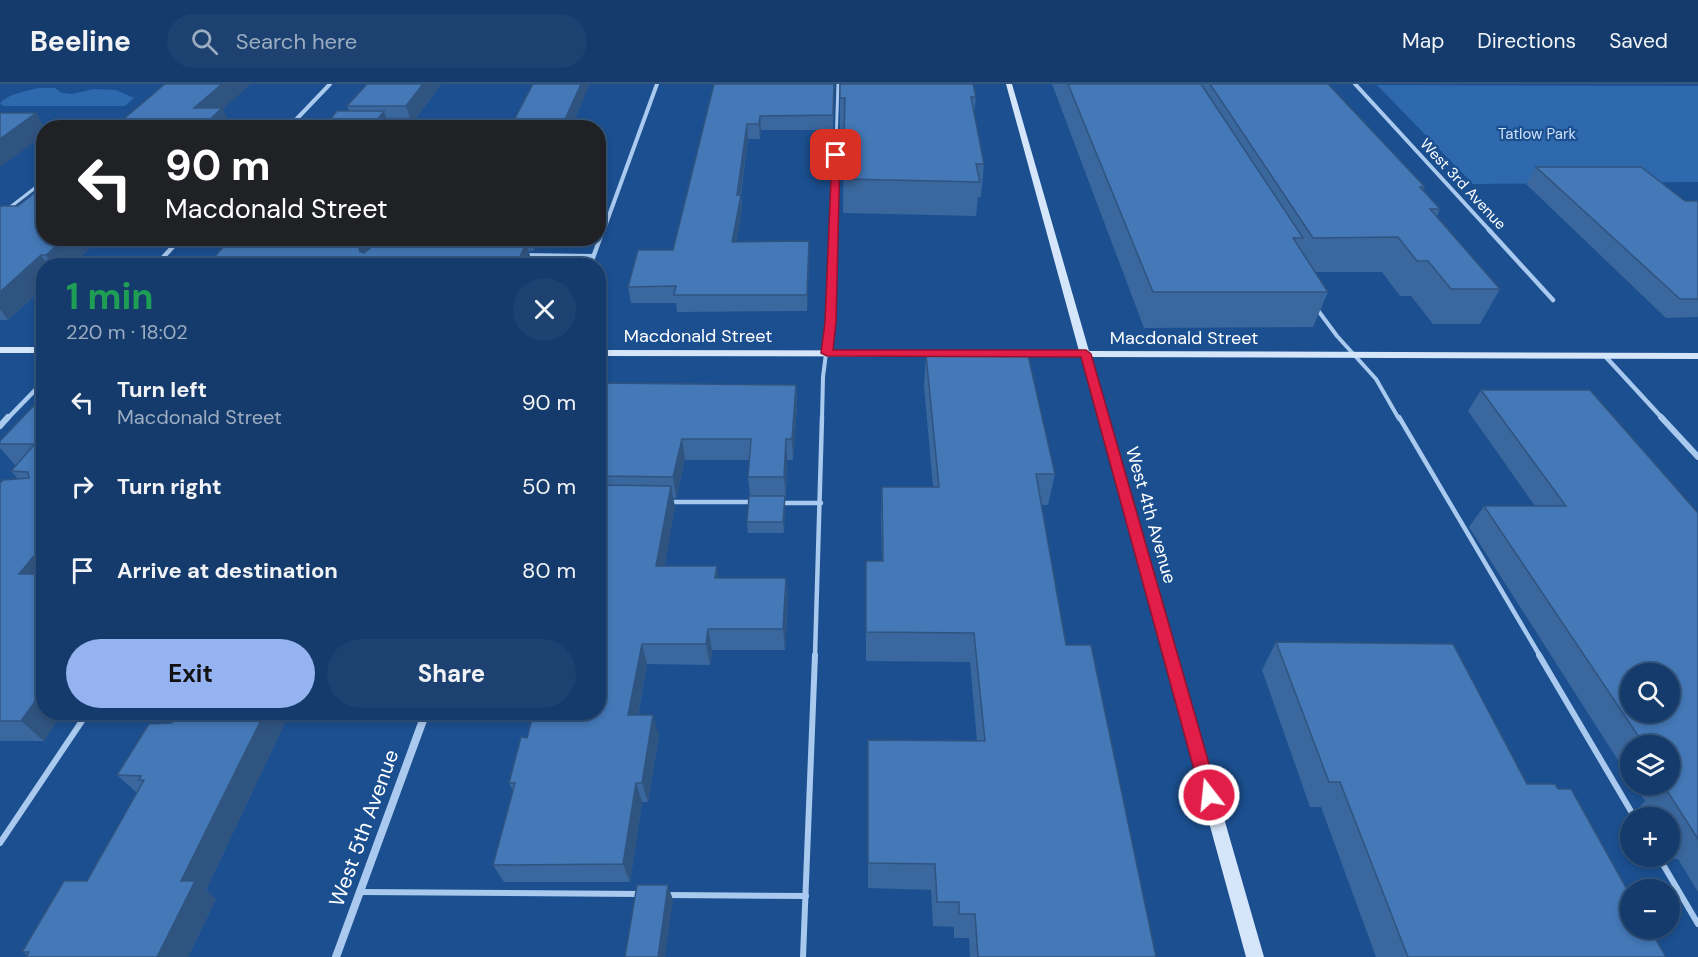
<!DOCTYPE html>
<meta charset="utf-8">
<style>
body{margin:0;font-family:"DM Sans",sans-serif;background:#1d4271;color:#f1f3f6;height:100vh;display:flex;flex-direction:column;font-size:22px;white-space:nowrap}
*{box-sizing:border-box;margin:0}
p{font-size:20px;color:#9dadc1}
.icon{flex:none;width:33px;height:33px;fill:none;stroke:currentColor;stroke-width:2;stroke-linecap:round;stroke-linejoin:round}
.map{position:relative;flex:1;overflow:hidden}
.panel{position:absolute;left:36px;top:174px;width:570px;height:462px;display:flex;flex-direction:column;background:#143b6b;border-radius:24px;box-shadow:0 3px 9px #0003,0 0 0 2px #33557e}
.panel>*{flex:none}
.guide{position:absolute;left:36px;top:36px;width:570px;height:126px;border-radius:24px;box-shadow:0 3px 9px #0003,0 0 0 2px #33557e;background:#202124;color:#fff;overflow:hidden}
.buttons{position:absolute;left:1620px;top:579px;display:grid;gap:12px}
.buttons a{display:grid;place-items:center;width:60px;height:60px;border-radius:50%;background:#143b6b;box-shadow:0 3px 9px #0003,0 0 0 2px #33557e;font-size:30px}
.pin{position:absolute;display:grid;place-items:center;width:51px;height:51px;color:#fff;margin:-26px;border-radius:12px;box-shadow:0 3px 9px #0006}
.me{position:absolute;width:66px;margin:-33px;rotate:344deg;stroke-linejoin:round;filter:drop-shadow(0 0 4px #0008)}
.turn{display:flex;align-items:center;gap:21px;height:126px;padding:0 30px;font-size:27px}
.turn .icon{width:78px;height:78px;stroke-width:2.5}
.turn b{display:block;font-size:42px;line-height:51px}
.round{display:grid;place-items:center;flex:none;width:63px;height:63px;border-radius:32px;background:#1d4271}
.headline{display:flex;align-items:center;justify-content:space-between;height:102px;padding:0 30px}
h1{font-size:36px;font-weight:700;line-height:45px;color:#1e9e55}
.primary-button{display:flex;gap:12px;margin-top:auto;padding:12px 30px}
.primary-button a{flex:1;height:69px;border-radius:36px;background:#95b2f1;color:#111;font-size:24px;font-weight:700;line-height:69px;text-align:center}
.primary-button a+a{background:#1d4271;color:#f1f3f6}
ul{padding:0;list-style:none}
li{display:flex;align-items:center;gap:18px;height:84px;padding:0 30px}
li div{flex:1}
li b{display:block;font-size:22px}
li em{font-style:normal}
header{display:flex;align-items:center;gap:36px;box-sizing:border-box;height:84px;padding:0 30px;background:#143b6b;border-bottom:2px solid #33557e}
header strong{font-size:28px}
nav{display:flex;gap:33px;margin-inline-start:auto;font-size:21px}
.search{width:420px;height:54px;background:#1d4271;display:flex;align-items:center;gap:15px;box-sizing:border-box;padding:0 21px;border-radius:33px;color:#9dadc1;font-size:22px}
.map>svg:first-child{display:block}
.green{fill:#2e69ad}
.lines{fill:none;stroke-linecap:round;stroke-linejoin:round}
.lane-far3{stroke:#a9c9ee;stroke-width:3}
.lane-far2{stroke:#a9c9ee;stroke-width:4}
.lane-far1{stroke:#a9c9ee;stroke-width:4.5}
.lane{stroke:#a9c9ee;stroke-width:6}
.street-far3{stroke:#a9c9ee;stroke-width:4}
.street-far2{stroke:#a9c9ee;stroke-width:4.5}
.street-far1{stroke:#a9c9ee;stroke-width:6}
.street{stroke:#a9c9ee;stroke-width:8}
.secondary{fill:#d6e6fa;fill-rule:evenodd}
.wall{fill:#3a679d}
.shaded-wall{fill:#305480}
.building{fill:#4478b7;stroke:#305480;stroke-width:1.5;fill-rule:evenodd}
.route{fill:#e11d48;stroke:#92132f;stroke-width:1.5}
.labels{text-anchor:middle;stroke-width:4.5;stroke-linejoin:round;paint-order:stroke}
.far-park-label{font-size:15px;fill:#cfe3fa;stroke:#1b4f8f}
.far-street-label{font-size:15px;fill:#fff;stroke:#1b4f8f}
.street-label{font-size:18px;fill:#fff;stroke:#1b4f8f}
.near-street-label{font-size:21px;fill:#fff;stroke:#1b4f8f}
</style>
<header>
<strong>Beeline</strong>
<div class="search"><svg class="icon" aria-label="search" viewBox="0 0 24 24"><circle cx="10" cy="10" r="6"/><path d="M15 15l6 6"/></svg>Search here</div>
<nav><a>Map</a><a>Directions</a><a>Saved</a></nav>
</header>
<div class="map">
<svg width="1698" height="873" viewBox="0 0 1698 873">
<rect width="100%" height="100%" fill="#1b4f8f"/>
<g class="green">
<path d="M1377,1L1698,2V98L1473,100Z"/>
<path d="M39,4H55L62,9L72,10L94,5L116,6L134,14L125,22H3L0,19C10,9 26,7 39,4Z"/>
</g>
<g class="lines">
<g class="lane-far3">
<path d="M0,131L44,97"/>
<path d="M833,148L838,0"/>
</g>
<g class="lane-far2">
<path d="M525,171L593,172"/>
<path d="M1317,225L1337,252L1376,295L1399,335"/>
<path d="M822,335L823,293L830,238L833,146"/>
</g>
<g class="lane-far1">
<path d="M1399,333L1540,572"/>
<path d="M670,418H752"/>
<path d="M781,419H821"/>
<path d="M815,572L822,333"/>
</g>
<g class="lane">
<path d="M1539,571L1635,734"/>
<path d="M0,759L88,628"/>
<path d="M1658,772L1698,840"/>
<path d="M359,808L641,810"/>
<path d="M667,811L806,812"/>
<path d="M803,873L815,571"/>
</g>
<g class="street-far3">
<path d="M1355,0L1491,148"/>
<path d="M288,44L330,0"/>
<path d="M603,148L657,0"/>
</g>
<g class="street-far2">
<path d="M1489,146L1553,216"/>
<path d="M155,182L181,154"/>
<path d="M590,182L603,146"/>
<path d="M1605,272L1663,335"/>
<path d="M7,335L44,297"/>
</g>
<g class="street-far1">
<path d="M1661,333L1698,373"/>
<path d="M0,342L8,333"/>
</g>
<path class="street" d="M336,873L426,628"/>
<g class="secondary">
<path d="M1006,0H1012L1089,267L1698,269V275L1091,273L1264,873H1246L1081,273L598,272V266L1079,267Z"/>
<rect x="0" y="263" width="44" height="6"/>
</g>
</g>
<g class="wall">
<path d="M367,0H441L412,40H389V42L388,44H323L349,27L347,22Z"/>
<path d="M714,0H834L833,46H761L760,55H748L741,111L742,127L736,158L809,157V174L807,227L677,228L676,219H631L628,203L673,166Z"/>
<path d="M1052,0H1328L1425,103L1423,106L1440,125L1437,132L1500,205L1480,240H1433L1411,212H1400L1382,188H1315L1328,208L1313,243L1144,244Z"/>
<path d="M976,13L974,30L984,80L981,113H978L976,132L843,129L844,46H840V14Z"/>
<path d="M1536,83L1685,117H1698V233L1666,234L1526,100Z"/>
<path d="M0,122L71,182H44V203L8,236H0Z"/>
<path d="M231,154H539L534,167H529L532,182H207Z"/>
<path d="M926,271L1055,390L1048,421H1041L1066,561L1156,873H970L969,854H954V843L933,842L931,806L868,804V656L977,657L970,578L866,577V477H882L881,433L882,403H933L924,302Z"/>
<path d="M598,299L796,301L797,322L793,376H787L786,414H785L784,449H748L747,438L750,412L748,393L750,376H685L676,414H673L675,423L664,482L719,494H786L788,515L785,566H712L710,581L647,580L638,631L659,651L648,718H642L630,798H504L493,781L513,707L509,699L527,654L598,628Z"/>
<path d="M1481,306L1698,429V808L1678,775H1673L1670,769V734H1647L1640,722L1645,717L1634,700H1670V662H1630V695L1469,443L1484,422H1535L1468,327Z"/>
<path d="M44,311V628H63L44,657H0V399L18,395L11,387L16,382L0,364V357Z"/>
<path d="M1276,558L1527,700L1558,705L1666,873H1376L1321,723H1310L1262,586Z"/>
<path d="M290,628L206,806L216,815L188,873H26L27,871L22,868L87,797L137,709L117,691L172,639L179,633Z"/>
</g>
<g class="shaded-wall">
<path d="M222,0H251L223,25L231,43L230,44H201L194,24Z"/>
<path d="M423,0H441L412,40L406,22Z"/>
<path d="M581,0H590L571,44H561Z"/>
<path d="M384,27L389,42L388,44H371Z"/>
<path d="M36,29L45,44H44V51L0,83V55Z"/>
<path d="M760,32L761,46L760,55L759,40Z"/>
<path d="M747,40L748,55L740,112L742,127L733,174L732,158Z"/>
<path d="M65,154H101L71,182H53L46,171Z"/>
<path d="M370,154H387L388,157L366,182L359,164Z"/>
<path d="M531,154H539L534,167Z"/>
<path d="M809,157V174L807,227V211Z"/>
<path d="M526,159L531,176L532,182H521L519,175Z"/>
<path d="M41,171L48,182H44V203L8,236L0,225V208Z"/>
<path d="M796,301L797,322L793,376L792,355Z"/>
<path d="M682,355L685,376L676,414L673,393Z"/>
<path d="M786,355L787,376L786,414L784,393Z"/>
<path d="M671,402L675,423L661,503L656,482Z"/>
<path d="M785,412V423L784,449L783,438Z"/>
<path d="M44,460V506L19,490Z"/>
<path d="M717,482L720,503L715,494Z"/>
<path d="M786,494L788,515L785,566L783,545Z"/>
<path d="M708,545L712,566L710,581L706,560Z"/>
<path d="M642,560L647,580L634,651L628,631Z"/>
<path d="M44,605V628H63L44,657L21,637Z"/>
<path d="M265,628H290L206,806L216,815L188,873H157L181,797Z"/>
<path d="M653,631L659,651L648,718L642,699Z"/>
<path d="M636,699L642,718L630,798L623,780Z"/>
<path d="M668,801L673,816L665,873H658Z"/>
</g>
<g class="building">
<path d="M165,0H222L194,24H222L201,44H113Z"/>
<path d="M367,0H423L406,22H347Z"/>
<path d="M533,0H581L561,44H510Z"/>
<path d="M714,0H834L833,31L760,32L759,40H747L737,111H741L732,158L809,157L807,211H674L676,202L628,203L638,166H673Z"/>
<path d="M840,0H973L976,13H971L984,80H976L980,98L843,95L845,14H840Z"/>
<path d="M1068,0H1201L1303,154H1293L1328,208H1153Z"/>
<path d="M1210,0H1328L1425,103H1420L1440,125H1430L1500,205H1451L1428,177H1417L1398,153L1313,154Z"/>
<path d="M337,27H384L371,44H323Z"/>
<path d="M0,29H36L0,55Z"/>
<path d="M1536,83H1641L1685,117H1698V215H1680Z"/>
<path d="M44,101V154H65L46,171H41L0,208V122H18Z"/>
<path d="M231,154H370L359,164L360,168L364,169L379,157L526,159L519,175H530L527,182H207Z"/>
<path d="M926,271H1028L1055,390H1036L1066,561H1091L1156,873H978L975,830H959V818H937L935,780L868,779V656L985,657L974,549L866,548V477H883L882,403H939Z"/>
<path d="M598,299L796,301L792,355H786L784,393H748L751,355H682L673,393L601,392L602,390H598Z"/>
<path d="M1481,306H1590L1698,429V755L1664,702H1672L1670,698V662H1645L1484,422H1566ZM1630,590H1670V628H1630Z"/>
<path d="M44,311V460L19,490H44V605L21,637H0V399L3,396L29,394L28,388L11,387L35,360H0V357Z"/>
<path d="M599,401L671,402L656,482H717L715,494H786L783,545H708L706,560H642L628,631H653L642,699H636L623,780L493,781L515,699H509L521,653L527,654L534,628H598Z"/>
<path d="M749,412H785L783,438H747Z"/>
<path d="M1276,558L1453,560L1527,700H1555L1558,705H1571L1630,811V844H1649L1666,873H1408L1340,698H1329Z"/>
<path d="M181,628H265L181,797H195L157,873H26L29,868H22L64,797H87L144,696H139L141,692L117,691L149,640L172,639L175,633H179Z"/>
<path d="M637,801H668L658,873H625Z"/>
</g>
<path class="route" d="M836,69L840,71L836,238L833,266H1086L1091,270L1218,711L1216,717L1209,719L1203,717L1201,711L1081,273L827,272L821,269L825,238L832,71Z"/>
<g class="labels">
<g class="far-park-label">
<text x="1537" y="55">Tatlow Park</text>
</g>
<g class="far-street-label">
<text transform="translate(1463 100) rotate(47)" y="5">West 3rd Avenue</text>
</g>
<g class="street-label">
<text x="698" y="258">Macdonald Street</text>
<text x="1184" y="260">Macdonald Street</text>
<text transform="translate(1151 431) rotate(74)" y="6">West 4th Avenue</text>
</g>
<g class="near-street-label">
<text transform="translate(364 744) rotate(-70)" y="7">West 5th Avenue</text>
</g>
</g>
</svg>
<div class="buttons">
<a><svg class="icon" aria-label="search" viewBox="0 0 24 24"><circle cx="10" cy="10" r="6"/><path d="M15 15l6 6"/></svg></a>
<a><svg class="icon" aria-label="layers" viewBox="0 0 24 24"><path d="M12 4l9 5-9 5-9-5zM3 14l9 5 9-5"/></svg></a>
<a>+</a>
<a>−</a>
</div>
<div class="pin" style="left:836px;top:71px;background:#d93025"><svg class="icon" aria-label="arrive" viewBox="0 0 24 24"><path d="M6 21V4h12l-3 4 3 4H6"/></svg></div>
<svg class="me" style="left:1209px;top:711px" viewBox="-20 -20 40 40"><circle r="17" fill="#e11d48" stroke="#fff" stroke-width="3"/><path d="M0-11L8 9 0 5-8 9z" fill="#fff"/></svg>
<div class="guide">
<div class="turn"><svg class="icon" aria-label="left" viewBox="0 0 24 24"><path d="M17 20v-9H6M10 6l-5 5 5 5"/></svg><div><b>90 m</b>Macdonald Street</div></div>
</div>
<section class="panel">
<div class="headline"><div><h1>1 min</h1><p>220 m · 18:02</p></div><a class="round"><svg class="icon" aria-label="close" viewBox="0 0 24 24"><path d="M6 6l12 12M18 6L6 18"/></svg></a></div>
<ul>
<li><svg class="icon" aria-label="left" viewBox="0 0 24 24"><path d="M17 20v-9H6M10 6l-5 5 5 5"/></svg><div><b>Turn left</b><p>Macdonald Street</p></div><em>90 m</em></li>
<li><svg class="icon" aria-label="right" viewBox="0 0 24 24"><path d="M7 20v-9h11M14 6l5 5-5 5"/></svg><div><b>Turn right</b></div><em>50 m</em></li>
<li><svg class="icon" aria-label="arrive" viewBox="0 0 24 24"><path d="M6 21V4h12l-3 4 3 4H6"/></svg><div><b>Arrive at destination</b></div><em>80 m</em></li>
</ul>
<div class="primary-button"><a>Exit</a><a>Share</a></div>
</section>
</div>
